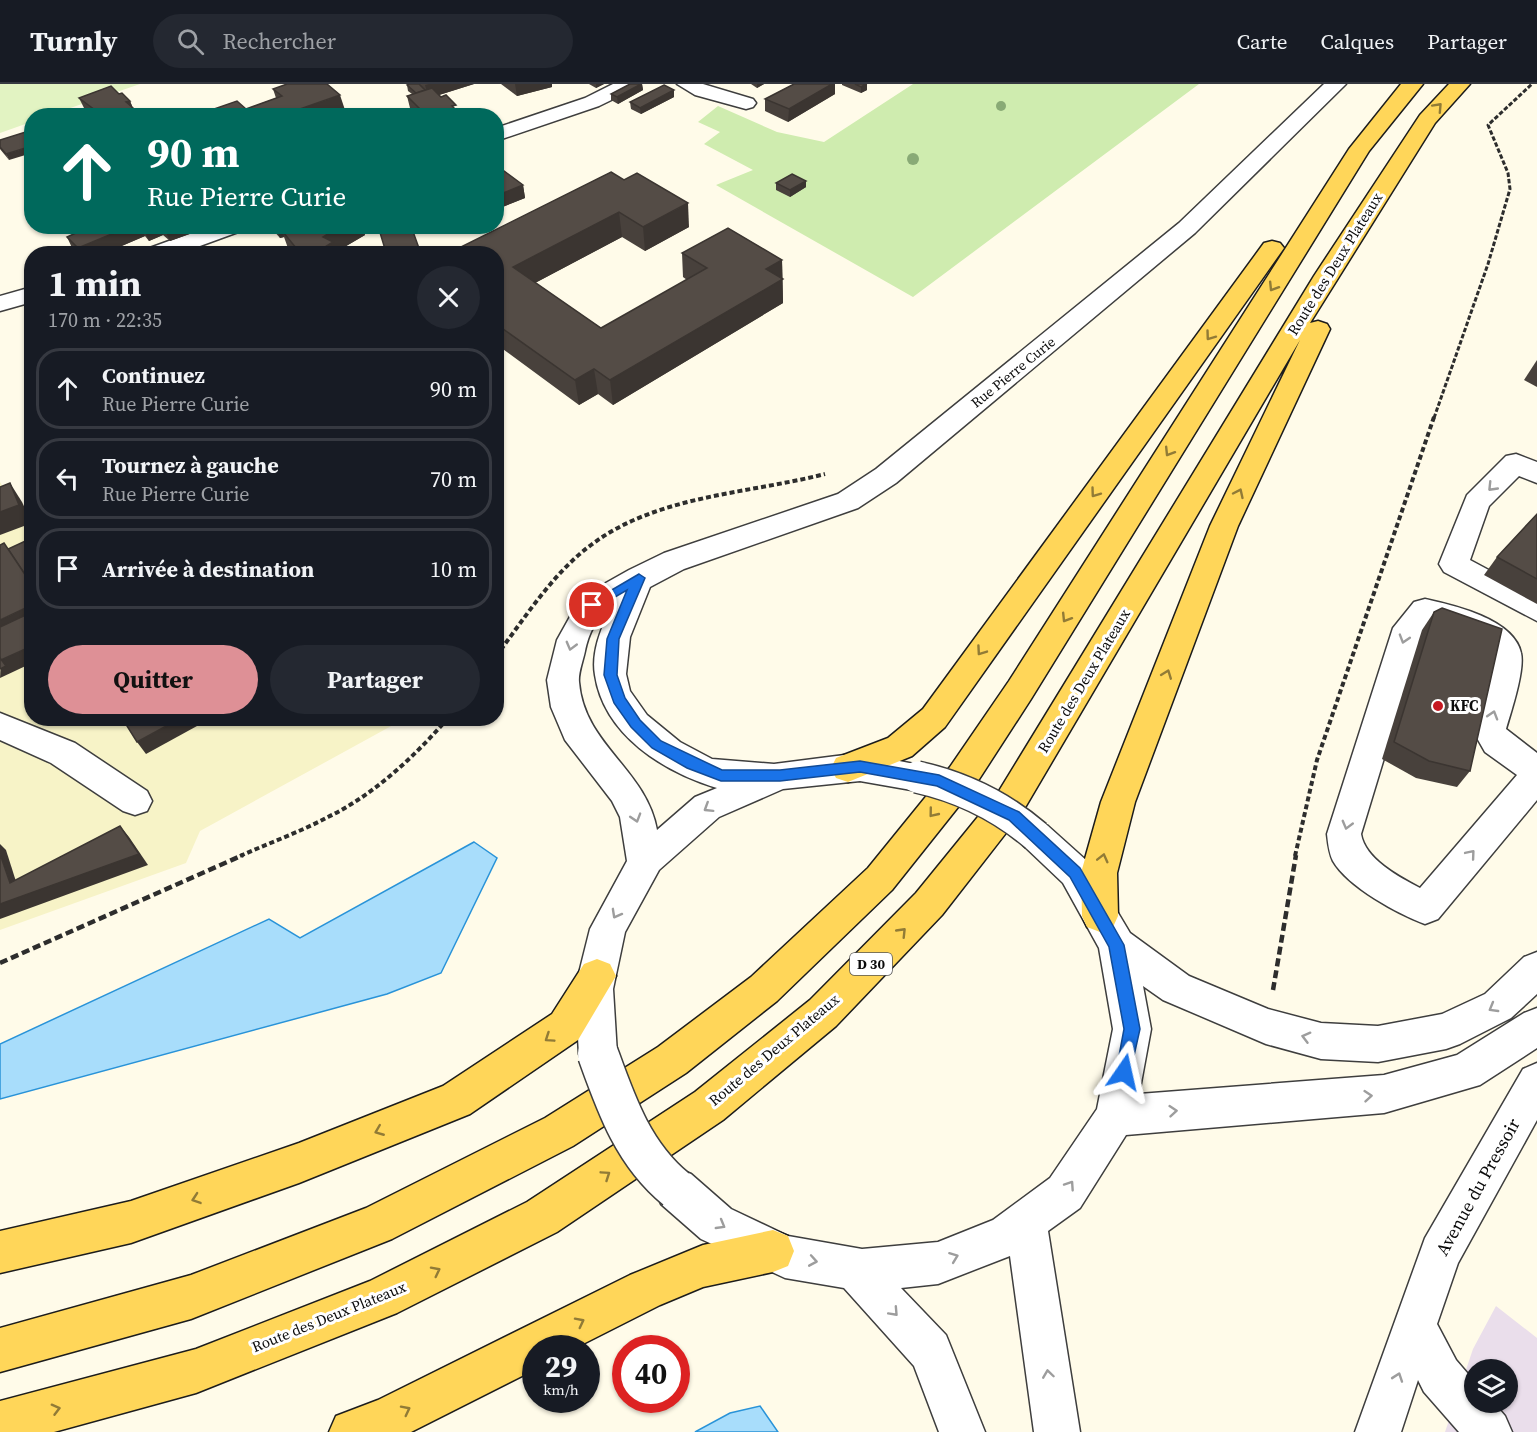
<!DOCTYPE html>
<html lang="fr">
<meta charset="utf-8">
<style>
body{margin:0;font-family:"Source Serif 4",serif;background:#242831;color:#f1f3f6;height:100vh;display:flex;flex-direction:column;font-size:22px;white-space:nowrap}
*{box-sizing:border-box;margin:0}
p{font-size:20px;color:#9ea1a6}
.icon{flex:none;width:33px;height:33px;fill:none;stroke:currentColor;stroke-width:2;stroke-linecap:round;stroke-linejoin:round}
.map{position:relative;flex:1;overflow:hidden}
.side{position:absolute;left:24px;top:162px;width:480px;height:480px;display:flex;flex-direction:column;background:#171b24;border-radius:24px;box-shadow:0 2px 4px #0004}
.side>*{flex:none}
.guide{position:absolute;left:24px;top:24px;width:480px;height:126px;border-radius:24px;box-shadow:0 2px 4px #0004;background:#00695c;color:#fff;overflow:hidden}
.buttons{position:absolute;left:1464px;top:1275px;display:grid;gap:12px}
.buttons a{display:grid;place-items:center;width:54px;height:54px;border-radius:50%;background:#171b24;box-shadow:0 2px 4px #0004;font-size:30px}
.speed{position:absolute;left:522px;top:1251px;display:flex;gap:12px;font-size:30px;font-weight:700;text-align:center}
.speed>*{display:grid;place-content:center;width:78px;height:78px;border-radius:50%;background:#171b24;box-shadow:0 2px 4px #0004;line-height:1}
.speed small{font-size:15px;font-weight:400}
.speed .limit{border:9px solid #d22;background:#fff;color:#111}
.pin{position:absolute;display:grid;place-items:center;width:51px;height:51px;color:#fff;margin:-26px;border:3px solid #fff;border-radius:50%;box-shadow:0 2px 6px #0007}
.me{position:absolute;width:66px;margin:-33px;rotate:11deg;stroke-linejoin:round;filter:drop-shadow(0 0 4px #0008)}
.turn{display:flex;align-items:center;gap:21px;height:126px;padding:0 24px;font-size:27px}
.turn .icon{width:78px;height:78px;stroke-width:2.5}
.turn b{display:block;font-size:42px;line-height:51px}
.round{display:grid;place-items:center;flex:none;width:63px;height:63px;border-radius:32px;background:#242831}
.overview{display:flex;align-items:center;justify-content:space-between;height:102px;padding:0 24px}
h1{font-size:36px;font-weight:700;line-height:45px}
.button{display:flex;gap:12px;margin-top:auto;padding:12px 24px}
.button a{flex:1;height:69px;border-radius:36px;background:#de9096;color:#111;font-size:24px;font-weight:700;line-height:69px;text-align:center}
.button a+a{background:#242831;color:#f1f3f6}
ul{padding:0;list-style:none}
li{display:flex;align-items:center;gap:18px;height:81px;margin:0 12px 9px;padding:0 12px;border:3px solid #363941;border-radius:24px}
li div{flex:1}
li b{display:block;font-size:22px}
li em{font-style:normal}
header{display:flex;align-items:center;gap:36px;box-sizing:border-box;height:84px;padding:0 30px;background:#171b24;border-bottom:2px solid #363941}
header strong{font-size:28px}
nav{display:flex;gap:33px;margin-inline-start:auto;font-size:21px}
.search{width:420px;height:54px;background:#242831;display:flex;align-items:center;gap:15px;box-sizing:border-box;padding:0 21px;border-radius:33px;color:#9ea1a6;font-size:22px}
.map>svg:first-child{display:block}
.industrial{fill:#eadeeb;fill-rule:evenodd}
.farmland{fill:#f7f3c7}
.green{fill:#cfecaf}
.pitch{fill:#e2f3c2}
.water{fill:#a8ddfb;stroke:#2993d8;stroke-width:1.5}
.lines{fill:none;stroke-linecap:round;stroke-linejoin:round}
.minor-casing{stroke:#3e3e3e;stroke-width:3}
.major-casing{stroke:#1c1c1c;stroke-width:3}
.path-far2{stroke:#2d2d2d;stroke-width:3;stroke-dasharray:4.5 2;stroke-linecap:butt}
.path-far1{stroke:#2d2d2d;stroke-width:4;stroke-dasharray:5 3;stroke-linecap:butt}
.path{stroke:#2d2d2d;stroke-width:4.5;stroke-dasharray:8 4;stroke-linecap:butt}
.minor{fill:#fff;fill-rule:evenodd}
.major{fill:#ffd659;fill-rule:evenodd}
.minor-bridge-far1-casing{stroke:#3e3e3e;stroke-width:34;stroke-linecap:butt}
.minor-bridge-casing{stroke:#3e3e3e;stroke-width:43;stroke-linecap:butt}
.minor-bridge-far1{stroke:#fff;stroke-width:31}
.minor-bridge{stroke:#fff;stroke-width:40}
.tree{fill:#89aa76}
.wall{fill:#48413c}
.shaded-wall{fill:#3b3531}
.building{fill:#544c46;stroke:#3b3531;stroke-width:1.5}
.oneway{stroke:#917b36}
.oneway2{stroke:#9d9d9d}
.route{fill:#1a73e8;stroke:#114b97;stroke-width:1.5}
.poi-dot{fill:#c61821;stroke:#fff;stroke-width:2}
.labels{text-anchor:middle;stroke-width:6;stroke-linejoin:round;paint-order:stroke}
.far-street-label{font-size:14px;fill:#0b0b0b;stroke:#fff}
.shield{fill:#fff;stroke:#545454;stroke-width:1.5}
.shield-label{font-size:14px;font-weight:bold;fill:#0b0b0b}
.street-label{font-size:15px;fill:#0b0b0b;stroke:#fff}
.poi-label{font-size:15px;font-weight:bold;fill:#0b0b0b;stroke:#fff;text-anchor:start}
.near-street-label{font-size:18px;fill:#0b0b0b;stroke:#fff}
</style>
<header>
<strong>Turnly</strong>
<div class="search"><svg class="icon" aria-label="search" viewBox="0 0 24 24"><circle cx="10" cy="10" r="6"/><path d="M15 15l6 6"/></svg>Rechercher</div>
<nav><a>Carte</a><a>Calques</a><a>Partager</a></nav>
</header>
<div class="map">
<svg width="1537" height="1348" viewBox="0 0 1537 1348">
<rect width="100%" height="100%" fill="#fffbe9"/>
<path class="industrial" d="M1496,1222L1537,1254V1348H1445L1473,1265ZM1474,1286H1508V1318H1474Z"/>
<path class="farmland" d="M0,398L13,421L22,418L31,439L32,634L404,635L200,747L186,779L0,846Z"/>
<path class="green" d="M913,0H1199L913,213L716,101L753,86L704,60L720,48L698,38L718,22L777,48L824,58Z"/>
<path class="pitch" d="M0,0H140L50,31L32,32L31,38L0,49Z"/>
<g class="water">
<path d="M474,758L497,774L441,889L387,910L0,1015V960L269,835L300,854Z"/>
<path d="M760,1322L778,1348H695L730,1329Z"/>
</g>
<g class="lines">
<g class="minor-casing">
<g id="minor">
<path d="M613,0H639L636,4L599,22L496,57V44L585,14Z"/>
<path d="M677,0H703L753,15L756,19L753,23L746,25L695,11Z"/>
<path d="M1324,0H1346L1195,149L896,399L858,424L684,485L650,503L630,553L626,590L630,607L647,631L680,658L712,675L774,680L860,669L929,683L934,693L929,703L917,707L860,697L783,705L719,733L659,786L625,848L613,905L617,970L612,983L598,989L584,983L579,970L575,905L590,845L627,777L620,733L612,717L565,656L551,623L547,596L557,556L581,513L629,486L664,469L838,410L876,385L1179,139ZM610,525C601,545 591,569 595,591C604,651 664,688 717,704L695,713L657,746C646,685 584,661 579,598C578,589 583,577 585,567C588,552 596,532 610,525Z"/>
<path d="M210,142H244L241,147L178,170H144L147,165Z"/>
<path d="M32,203V218L0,227V212Z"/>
<path d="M1516,370L1537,378V399L1519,392L1489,422L1470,476L1537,512V537L1444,488L1439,480L1467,411L1506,372Z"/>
<path d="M1425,515C1453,521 1514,535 1521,569C1525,586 1511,628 1506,645L1537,669V716L1438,835L1425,840C1398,830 1348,803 1333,777C1329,769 1328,759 1327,750L1393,544L1414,518ZM1431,539C1456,545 1474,551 1490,571L1485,606L1473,647L1485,668L1517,691L1420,804C1399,793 1365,775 1361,750L1422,549Z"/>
<path d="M0,629L75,659L147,707L152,717L147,727L135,731L123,727L51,679L0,656Z"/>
<path d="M1036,737L1048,742L1087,777L1130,849L1189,892L1268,925L1321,939L1378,942L1442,930L1485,910L1524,873L1537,868V910L1511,934L1460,960L1446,965L1378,978L1321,975L1266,960L1163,916L1143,902L1151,945L1139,1010L1384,991L1457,971L1524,929L1537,924V964L1480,1001L1384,1029L1126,1051L1080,1124L1048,1147L1080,1348H1034L1010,1172L938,1200L901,1204L946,1251L985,1348H939L914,1282L844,1204L785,1194L701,1155L661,1120L655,1105L661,1090L676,1084L691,1090L731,1125L788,1152L862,1165L938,1158L993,1136L1050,1094L1097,1025L1113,945L1099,864L1063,799L1024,762L1019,752L1024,742Z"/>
<path d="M1537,979V1036L1458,1179L1437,1240L1456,1276L1474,1297V1318H1493L1505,1332L1512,1348H1459L1424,1308L1418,1296L1401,1348H1355L1425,1154L1523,985Z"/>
</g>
</g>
<g class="major-casing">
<g id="major">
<path d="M1401,0H1423L1369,67L1031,615L974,703L892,806L777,917L686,989L573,1062L392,1155L191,1235L0,1288V1244L191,1191L366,1124L545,1034L658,963L751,893L868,784L950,683L1009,597L1349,65Z"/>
<path d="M1449,0H1470L1435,39L1310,239L1318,237L1327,240L1330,245L1238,442L1135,718L1117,789L1118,832L1113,843L1100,848L1087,843L1082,832L1081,789L1101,718L1210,442L1300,256L1023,727L942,831L836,942L723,1036L557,1148L397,1229L196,1309L54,1348H0V1317L196,1265L370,1197L527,1118L695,1008L810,916L916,809L999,707L1314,192L1420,31Z"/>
<path d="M1272,157L1280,159L1284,164L945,643L912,672L848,698L836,694L831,684L836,674L888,654L923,625L1264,159Z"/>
<path d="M597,875L610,880L616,892L578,956L470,1030L299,1099L131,1159L0,1189V1147L131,1117L299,1059L443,1002L552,930L584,880Z"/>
<path d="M773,1146L788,1152L794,1167L788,1182L773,1188L703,1203L660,1221L575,1264H536V1285L411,1348H329L336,1332L378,1316L630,1191L703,1161Z"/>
</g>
</g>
<path class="path-far2" d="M1434,334L1488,180L1510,105L1508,89L1488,41L1532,0"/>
<g class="path-far1">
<path d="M496,572C525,534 552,490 591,461C657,411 747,410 825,390"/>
<path d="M240,772C269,759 300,748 328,733C375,710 414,673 448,634"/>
<path d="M1295,772L1317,676L1434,333"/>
</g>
<g class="path">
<path d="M0,879L243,771"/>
<path d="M1273,906L1296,771"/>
</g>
<use href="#minor" class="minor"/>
<use href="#major" class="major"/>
<g class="minor-bridge-far1-casing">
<path id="minor-bridge-far1" d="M917,693C962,703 1001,722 1036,752"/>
</g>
<g class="minor-bridge-casing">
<path id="minor-bridge" d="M598,970C616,1020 633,1070 676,1105"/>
</g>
<use href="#minor-bridge-far1" class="minor-bridge-far1"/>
<use href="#minor-bridge" class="minor-bridge"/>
</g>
<g class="tree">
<circle cx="1001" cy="22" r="5"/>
<circle cx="913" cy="75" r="6"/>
</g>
<g class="wall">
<path d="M409,0H474L439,11L461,31L480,27L481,32H417L410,24L407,12L412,10L408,7L407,1Z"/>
<path d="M501,0H552V3L517,12Z"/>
<path d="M589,0H604L596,4Z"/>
<path d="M630,0H642L643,6L618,20L611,16V10Z"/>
<path d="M751,0H764L757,4Z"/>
<path d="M794,0H835V10L788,38L765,27V15Z"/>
<path d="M842,0H867V6L861,9L842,1Z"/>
<path d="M273,5L346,29L339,32H213L211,26L246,25L276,14Z"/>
<path d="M674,6V13L641,30L631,25L630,18Z"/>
<path d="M119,10L130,17L136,32H92L85,26L79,14Z"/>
<path d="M0,56L9,76L0,65Z"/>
<path d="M496,81L523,101L525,114L500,124L496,121Z"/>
<path d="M611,88L689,143L645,167L622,153L535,199L601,244L687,196L683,193L682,169L782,176L783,219L613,321L598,310L579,321L496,260V170Z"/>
<path d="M776,99L806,103L790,113L776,106Z"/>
<path d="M91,142H196L198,147L170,157L163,151L149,157L145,152L103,170H77L73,166L67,153Z"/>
<path d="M272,142H362L365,151L336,168L337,170H292L289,167L284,153L280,154L273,146Z"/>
<path d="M1537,276V303L1524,296Z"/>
<path d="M1537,430V520L1484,491L1497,473Z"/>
<path d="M1434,528L1470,687L1457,703L1416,694L1382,675L1422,546Z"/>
</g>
<g class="shaded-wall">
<path d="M429,0H474L439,11L428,12L425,1Z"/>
<path d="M515,0H552V3L517,12Z"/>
<path d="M596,0H604L596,4Z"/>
<path d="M641,0H642L643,6L618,20L617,13Z"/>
<path d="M757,0H764L757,4Z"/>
<path d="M832,0H835V10L788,38L789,25Z"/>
<path d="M867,0V6L861,9V3Z"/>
<path d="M674,6V13L641,30L640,24Z"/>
<path d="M340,11L346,29L339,32H299L297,26Z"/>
<path d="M130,17L136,32H113L126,18Z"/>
<path d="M32,62V69L9,76L6,70Z"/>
<path d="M806,97V103L790,113V106Z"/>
<path d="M523,101L525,114L500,124L498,111Z"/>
<path d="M688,119L689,143L645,167L643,143Z"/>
<path d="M619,128L622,153L518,208L513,183Z"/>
<path d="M131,142H140L145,152L103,170H80L78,164Z"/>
<path d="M146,142H160L163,151L149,157L143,144Z"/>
<path d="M168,142H196L198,147L170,157L164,144Z"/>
<path d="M276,142H283L286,152L283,148L284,153L280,154Z"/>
<path d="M341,142H362L365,151L336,168L337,170H314L323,153Z"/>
<path d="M782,176L783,219L613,321L610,296L766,185Z"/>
<path d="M594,285L598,310L579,321L575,296Z"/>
<path d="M10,399L22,418L32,439L0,451V428Z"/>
<path d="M32,521V545L0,560V536Z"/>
<path d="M32,562V579L0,594L1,576Z"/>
<path d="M181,634H192L197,642L146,670L137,658Z"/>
<path d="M120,742L129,753L148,781L0,835V820Z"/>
<path d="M0,760L6,766L20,810L10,799L0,770Z"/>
</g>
<g class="building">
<path d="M287,0H327L340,11L297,26L304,32H217L211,26L237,17L246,25L282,12L273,5Z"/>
<path d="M409,0H419L425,6L416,9L407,1Z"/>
<path d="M630,0H641L617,13L611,10Z"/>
<path d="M794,0H832L789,25L765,15Z"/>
<path d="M855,0H866L861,3Z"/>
<path d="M664,1L674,6L640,24L630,18Z"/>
<path d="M111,2L119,10L122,9L130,17L126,18L133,24L113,32H103L79,14Z"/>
<path d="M432,4L441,13L446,11L456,21L452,22L461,31L474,26L480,27L475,32H427L407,12Z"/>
<path d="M32,46V62L6,70L0,63V56Z"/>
<path d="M496,81L523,101L498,111L496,110Z"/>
<path d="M611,88L624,96L637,89L688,119L643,143L619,128L513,183L601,244L707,184L682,169L728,144L782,176L766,185L783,195L610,296L594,285L575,296L496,240V170H447Z"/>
<path d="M792,90L806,97L790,106L776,99Z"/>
<path d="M91,142H131L78,164L67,153Z"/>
<path d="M341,142L323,153L333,158L314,170H301L283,148L296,142Z"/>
<path d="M378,142H411L420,167L424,169L380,170L385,165Z"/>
<path d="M10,399L19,421L0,428V403Z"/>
<path d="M1537,430V495L1497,473Z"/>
<path d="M32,454V501L8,465Z"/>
<path d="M4,459L32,501V521L0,536V461Z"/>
<path d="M1442,524L1502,545L1470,687L1429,677L1394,658L1434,528Z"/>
<path d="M32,528V562L1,576L0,574V543Z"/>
<path d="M0,574L6,582L0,585Z"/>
<path d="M122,634H181L137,658Z"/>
<path d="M120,742L139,770L0,820V770L10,799Z"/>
</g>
<defs><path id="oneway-chevron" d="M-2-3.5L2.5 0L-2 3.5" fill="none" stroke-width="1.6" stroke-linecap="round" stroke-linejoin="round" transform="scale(1.5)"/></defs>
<g class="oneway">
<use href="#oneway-chevron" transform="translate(1438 23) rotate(-47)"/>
<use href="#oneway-chevron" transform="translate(1273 203) rotate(122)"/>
<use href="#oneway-chevron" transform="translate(1210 252) rotate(126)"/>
<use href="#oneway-chevron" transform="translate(1169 368) rotate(122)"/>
<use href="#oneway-chevron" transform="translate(1095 409) rotate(126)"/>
<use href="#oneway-chevron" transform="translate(1239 409) rotate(-65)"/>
<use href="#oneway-chevron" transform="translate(1066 534) rotate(122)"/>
<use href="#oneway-chevron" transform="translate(981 567) rotate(125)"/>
<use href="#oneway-chevron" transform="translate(1167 590) rotate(-69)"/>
<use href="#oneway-chevron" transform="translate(933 729) rotate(129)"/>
<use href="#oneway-chevron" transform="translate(1103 774) rotate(-76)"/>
<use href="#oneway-chevron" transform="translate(902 848) rotate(-46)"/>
<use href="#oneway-chevron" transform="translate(549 954) rotate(146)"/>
<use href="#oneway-chevron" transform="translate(379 1047) rotate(158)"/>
<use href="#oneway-chevron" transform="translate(606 1091) rotate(-34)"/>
<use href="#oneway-chevron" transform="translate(196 1115) rotate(161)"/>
<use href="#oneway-chevron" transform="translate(436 1187) rotate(-27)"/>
<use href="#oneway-chevron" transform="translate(580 1238) rotate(-27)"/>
<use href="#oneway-chevron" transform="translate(56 1325) rotate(-15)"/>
<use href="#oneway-chevron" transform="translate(406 1326) rotate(-27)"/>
</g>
<g class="oneway2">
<use href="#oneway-chevron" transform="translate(1492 403) rotate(134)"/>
<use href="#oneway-chevron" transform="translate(1404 555) rotate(107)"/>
<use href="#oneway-chevron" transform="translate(571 562) rotate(105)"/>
<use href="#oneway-chevron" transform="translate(1493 631) rotate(-73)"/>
<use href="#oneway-chevron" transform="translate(708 724) rotate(148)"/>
<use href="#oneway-chevron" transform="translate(636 734) rotate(73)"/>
<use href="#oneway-chevron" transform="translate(1347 741) rotate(105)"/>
<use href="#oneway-chevron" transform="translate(1471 770) rotate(-50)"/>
<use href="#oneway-chevron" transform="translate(616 830) rotate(119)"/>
<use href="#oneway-chevron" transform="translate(1493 924) rotate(150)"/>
<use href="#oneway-chevron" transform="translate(1306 953) rotate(-165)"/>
<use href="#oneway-chevron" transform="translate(1368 1012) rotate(-5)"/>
<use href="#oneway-chevron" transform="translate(1173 1027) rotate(-5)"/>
<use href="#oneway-chevron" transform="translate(1070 1101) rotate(-56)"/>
<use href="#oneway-chevron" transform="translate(721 1141) rotate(30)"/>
<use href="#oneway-chevron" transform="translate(954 1173) rotate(-21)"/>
<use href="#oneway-chevron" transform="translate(813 1177) rotate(10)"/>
<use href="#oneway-chevron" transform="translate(894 1228) rotate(47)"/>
<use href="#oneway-chevron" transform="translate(1048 1290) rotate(-98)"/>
<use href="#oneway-chevron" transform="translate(1398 1293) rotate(-71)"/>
</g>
<path class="route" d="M639,490L645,494L619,555L617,591L625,614L640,636L661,657L722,686H780L860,677L939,691L1019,728L1080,784L1124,861L1140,945L1129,994L1124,996L1118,994L1116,988L1124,945L1109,863L1070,793L1009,736L937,702L860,688L780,697H721L687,684L652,664L631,643L614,619L604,591L607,555L627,506L596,524L592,525L586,521Z"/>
<circle class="poi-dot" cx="1438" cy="622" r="6"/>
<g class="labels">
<g class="far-street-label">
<text transform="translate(1013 288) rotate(-39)" y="5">Rue Pierre Curie</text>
</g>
<rect class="shield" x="850" y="869" width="42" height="22" rx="4.5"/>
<g class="shield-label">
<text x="871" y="885">D 30</text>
</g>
<g class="street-label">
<text transform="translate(1335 180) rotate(-58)" y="5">Route des Deux Plateaux</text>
<text transform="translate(1084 597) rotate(-59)" y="5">Route des Deux Plateaux</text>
<text transform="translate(774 966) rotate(-40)" y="5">Route des Deux Plateaux</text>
<text transform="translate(329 1233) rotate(-22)" y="5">Route des Deux Plateaux</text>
</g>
<g class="poi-label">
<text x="1450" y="627">KFC</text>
</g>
<g class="near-street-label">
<text transform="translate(1478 1103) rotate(-61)" y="6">Avenue du Pressoir</text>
</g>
</g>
</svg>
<div class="buttons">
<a><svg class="icon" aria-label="layers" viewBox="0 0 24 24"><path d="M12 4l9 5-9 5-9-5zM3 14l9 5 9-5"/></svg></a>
</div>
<div class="speed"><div>29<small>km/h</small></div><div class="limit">40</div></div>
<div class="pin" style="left:592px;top:521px;background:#d93025"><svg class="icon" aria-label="arrive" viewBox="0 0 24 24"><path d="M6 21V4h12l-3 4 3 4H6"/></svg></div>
<svg class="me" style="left:1124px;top:988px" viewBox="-20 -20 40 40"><path d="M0-17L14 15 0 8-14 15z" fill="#1a73e8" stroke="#fff" stroke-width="4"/></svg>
<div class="guide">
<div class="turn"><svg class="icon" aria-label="ahead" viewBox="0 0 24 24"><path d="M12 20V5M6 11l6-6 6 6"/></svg><div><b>90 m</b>Rue Pierre Curie</div></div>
</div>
<section class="side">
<div class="overview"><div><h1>1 min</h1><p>170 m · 22:35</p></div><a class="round"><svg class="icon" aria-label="close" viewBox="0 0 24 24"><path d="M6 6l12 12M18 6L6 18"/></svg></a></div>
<ul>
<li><svg class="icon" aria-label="ahead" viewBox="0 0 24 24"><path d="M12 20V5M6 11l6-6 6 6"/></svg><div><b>Continuez</b><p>Rue Pierre Curie</p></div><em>90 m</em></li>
<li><svg class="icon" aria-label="left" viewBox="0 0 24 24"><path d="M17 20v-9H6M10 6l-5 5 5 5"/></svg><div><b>Tournez à gauche</b><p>Rue Pierre Curie</p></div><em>70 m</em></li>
<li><svg class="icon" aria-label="arrive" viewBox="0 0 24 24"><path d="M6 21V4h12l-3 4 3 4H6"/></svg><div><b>Arrivée à destination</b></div><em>10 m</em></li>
</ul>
<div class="button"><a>Quitter</a><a>Partager</a></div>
</section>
</div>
